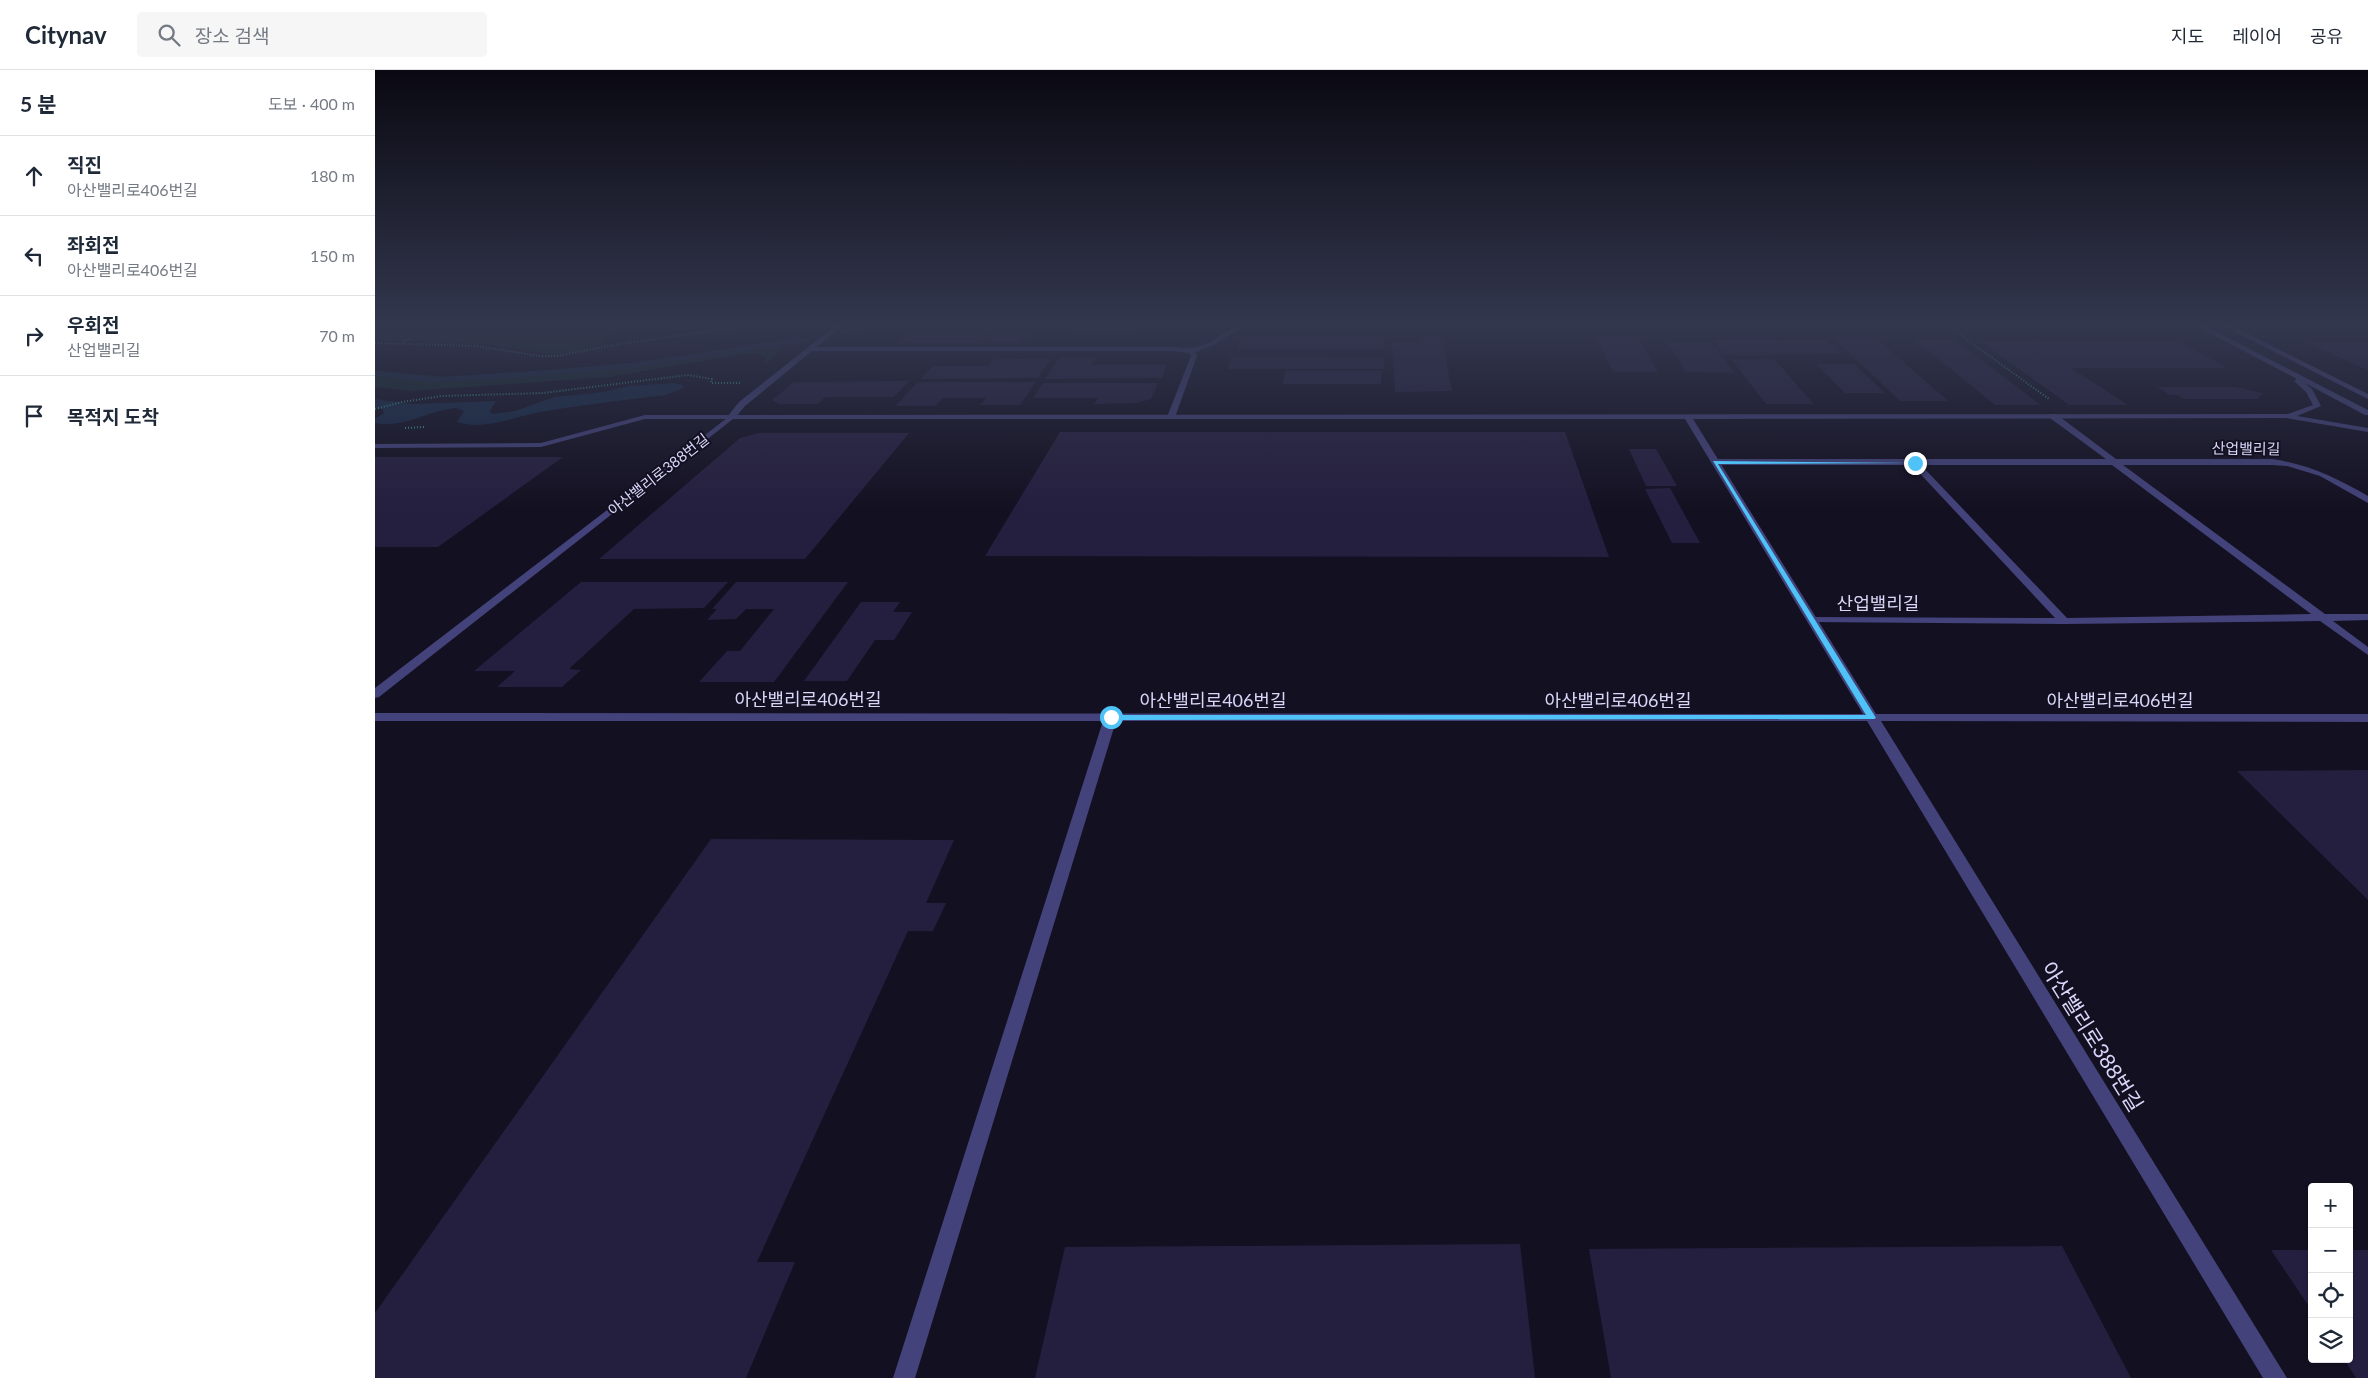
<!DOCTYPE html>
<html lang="ko">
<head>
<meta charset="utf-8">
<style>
  :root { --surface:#fff; --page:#f6f6f7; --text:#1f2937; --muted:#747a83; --line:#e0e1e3 }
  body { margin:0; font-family:Lato,"Noto Sans KR",sans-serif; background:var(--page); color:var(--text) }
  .controls { position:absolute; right:15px; bottom:15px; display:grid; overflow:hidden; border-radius:5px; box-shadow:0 1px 4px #0004 }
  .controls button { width:45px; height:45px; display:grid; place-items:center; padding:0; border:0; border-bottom:1px solid var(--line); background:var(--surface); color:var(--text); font:25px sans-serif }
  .stop { position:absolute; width:15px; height:15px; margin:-11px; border:4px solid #4fc3f7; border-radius:50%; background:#fff }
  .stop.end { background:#4fc3f7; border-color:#fff; box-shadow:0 1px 5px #0008 }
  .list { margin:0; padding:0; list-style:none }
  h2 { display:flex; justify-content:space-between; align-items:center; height:65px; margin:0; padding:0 20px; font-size:21px }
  h2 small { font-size:16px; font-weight:400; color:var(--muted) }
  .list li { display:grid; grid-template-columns:32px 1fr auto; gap:15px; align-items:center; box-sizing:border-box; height:80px; padding:0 20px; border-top:1px solid var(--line) }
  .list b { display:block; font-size:19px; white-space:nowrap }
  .list p { margin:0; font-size:16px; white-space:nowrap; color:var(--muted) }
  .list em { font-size:16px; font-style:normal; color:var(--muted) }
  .icon { flex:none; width:28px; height:28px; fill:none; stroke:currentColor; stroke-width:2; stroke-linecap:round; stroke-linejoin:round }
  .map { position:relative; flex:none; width:1993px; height:1308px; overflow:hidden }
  header { display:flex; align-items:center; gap:30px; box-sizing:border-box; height:70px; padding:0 25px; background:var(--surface); border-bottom:1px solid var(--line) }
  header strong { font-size:24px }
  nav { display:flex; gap:28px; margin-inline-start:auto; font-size:18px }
  .search { width:350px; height:45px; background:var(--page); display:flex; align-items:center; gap:12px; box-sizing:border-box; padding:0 18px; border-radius:5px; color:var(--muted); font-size:19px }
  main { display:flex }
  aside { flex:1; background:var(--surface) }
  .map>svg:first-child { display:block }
</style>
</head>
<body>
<header>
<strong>Citynav</strong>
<div class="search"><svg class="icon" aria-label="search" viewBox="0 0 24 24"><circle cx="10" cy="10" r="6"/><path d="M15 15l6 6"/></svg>장소 검색</div>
<nav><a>지도</a><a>레이어</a><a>공유</a></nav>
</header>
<main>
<aside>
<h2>5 분<small>도보 · 400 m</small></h2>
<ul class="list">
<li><svg class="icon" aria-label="ahead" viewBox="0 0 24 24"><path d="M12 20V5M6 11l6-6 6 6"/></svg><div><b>직진</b><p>아산밸리로406번길</p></div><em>180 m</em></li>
<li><svg class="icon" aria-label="left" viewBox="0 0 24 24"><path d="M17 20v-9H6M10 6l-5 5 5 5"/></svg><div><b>좌회전</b><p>아산밸리로406번길</p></div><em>150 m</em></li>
<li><svg class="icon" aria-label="right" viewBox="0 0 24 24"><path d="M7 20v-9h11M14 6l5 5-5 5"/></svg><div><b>우회전</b><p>산업밸리길</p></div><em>70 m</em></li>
<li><svg class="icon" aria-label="arrive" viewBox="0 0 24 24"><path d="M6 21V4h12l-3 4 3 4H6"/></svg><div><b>목적지 도착</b></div></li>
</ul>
</aside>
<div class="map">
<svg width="1993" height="1308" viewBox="0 0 1993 1308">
  <rect width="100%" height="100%" fill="#131021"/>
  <g fill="#142a29">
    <path d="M0,256H244C233,267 222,278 206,281C174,289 143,278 111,274C74,270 37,270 0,271Z"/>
    <polygon points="420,268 389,295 391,287 385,284 368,284 235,307 36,321 0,317 0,301 72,307 202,299 266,292"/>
  </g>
  <path fill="#162945" d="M300,313L308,315V318L291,325C249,330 207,335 165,342C138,347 109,361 82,352L89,341L81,338C54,340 28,359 0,353V349L9,343L7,339L0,338V329L37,334L121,331L115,341L117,344L140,341L179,327L229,322L254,316Z"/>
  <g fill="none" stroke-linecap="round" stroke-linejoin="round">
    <g stroke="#162945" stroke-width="5">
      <polyline points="467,262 505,256"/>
      <polyline points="0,303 59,310 181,302 260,295 430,270"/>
    </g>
  </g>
  <g fill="#251f3f">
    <polygon points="545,256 621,256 607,273 524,273 541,257"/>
    <polygon points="629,256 663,256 655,267 646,267 642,272 615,272"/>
    <polygon points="699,256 763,256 760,263 695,263"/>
    <polygon points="1220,266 1262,266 1283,302 1238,302"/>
    <polygon points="865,268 1009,268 1009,279 862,279"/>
    <polygon points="1046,268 1067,268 1077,321 1020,322 1017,272 1047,272"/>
    <polygon points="1460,269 1502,269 1573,331 1525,331"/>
    <polygon points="1337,270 1451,270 1467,284 1349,285"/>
    <polygon points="1540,270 1580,270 1666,335 1620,335"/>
    <polygon points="1605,271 1803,271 1852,298 1696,298 1753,335 1694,335"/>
    <polygon points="1993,271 1993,300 1931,272"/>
    <polygon points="1292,273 1337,273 1359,303 1311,302"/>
    <polygon points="856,287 1009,288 1009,299 853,299"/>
    <polygon points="684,288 721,288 716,295 792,295 787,308 670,309"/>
    <polygon points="620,289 676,289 663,308 546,309 558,296 614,296"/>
    <polygon points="1356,289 1399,289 1439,334 1391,334"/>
    <polygon points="1441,294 1479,294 1510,323 1470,323"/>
    <polygon points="910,301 1006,301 1006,314 908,314"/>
    <polygon points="534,311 519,327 450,327 443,334 404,334 397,330 419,312"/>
    <polygon points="543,312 661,312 645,335 605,335 611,328 568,328 560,336 520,336"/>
    <polygon points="668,313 783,313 776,329 762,333 719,334 723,328 658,328"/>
    <polygon points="1782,317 1860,317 1888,323 1883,329 1809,329 1803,325 1795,325"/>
    <polygon points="685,362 1190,362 1234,487 610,486"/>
    <polygon points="384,363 534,363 430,489 224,489 365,368"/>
    <polygon points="1254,379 1281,379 1302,416 1271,416"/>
    <polygon points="0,387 188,387 63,477 0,477"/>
    <polygon points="1295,418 1325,473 1297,473 1270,419"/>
    <polygon points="206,512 353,512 329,538 259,539 194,599 206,600 187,617 122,617 140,601 99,601"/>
    <polygon points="361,512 473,512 399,612 324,612 352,581 365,581 399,539 371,539 361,549 332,550 342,539 337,539"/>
    <polygon points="486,532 525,532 518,542 537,542 519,570 500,570 472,611 429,611"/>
    <polygon points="1993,700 1993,830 1862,701"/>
    <polygon points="336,769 579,770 551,833 571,833 558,861 533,861 382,1192 420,1192 371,1308 0,1308 0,1243"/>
    <polygon points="1145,1174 1160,1308 660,1308 690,1177"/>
    <polygon points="1687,1176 1756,1308 1236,1308 1214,1179"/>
    <polygon points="1896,1180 1937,1180 1937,1241"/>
    <polygon points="1974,1180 1993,1180 1993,1308 1981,1308 1969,1289 1974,1289"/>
  </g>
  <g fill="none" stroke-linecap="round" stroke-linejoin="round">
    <g stroke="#3ea59e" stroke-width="2" stroke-dasharray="1 2" stroke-linecap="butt">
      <polyline points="1573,256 1674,329"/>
      <polyline points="28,271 36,269"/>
      <polyline points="0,273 101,276 165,286 182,286 245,274 373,256"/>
      <polyline points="0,339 27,332 67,326 168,323 313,305 337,309 336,313 365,313"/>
      <polyline points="30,358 49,357"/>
    </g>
    <polygon fill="#43427a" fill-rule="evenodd" points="270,345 356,345 360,347 356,349 270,349 166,377 0,378 0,374 166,373"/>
    <g fill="#43427a" fill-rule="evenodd">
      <path d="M460,256H467L442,277H797C810,278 821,279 833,273C845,268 855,256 869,256L837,276L820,282L822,286L800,347L796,349L792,347L816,286L814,283L797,281H437L370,336L359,349H353L352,347L364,332Z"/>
      <path d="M1675,344H1681L1741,389H1897C1933,394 1962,408 1993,426V433L1945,406L1912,396L1897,395H1748L1950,544H1993V550L1958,551L1993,577V585L1945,551L1689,554L1433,552L1432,550L1437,547L1680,548L1537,395H1340L1336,392L1340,389H1731L1675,348ZM1546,395H1737L1936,544L1692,548Z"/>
    </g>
    <g fill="#43427a" fill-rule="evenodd">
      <polygon points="1821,256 1830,256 1993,340 1993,345 1990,345 1930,313 1937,319 1946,336 1922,346 1993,358 1993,362 1911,348 1318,349 1501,644 1993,644 1993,652 1506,651 1912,1308 1888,1308 1492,651 741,651 540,1308 518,1308 728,651 0,651 0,643 1488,644 1310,349 358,349 4,627 0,628 0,618 356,345 1913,344 1938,335 1931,322 1919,311 1922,309"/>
      <polygon points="1848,256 1857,256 1993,324 1993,329"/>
    </g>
  </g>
  <linearGradient id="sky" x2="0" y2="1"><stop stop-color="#0a0912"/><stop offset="0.58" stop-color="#33374e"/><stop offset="1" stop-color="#33374e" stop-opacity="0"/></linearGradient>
  <rect width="1993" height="439" fill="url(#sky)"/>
  <polygon fill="#4fc3f7" points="1338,391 1542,393 1343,394 1501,648 1499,649 736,650 732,647 736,645 1491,645"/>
  <g text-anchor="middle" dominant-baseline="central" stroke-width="4" stroke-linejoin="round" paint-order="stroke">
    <g font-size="15" fill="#d9d6f9" stroke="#131021">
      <text transform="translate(1871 378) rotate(1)">산업밸리길</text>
      <text transform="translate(283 404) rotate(-38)">아산밸리로388번길</text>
    </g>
    <g font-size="18" fill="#d9d6f9" stroke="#131021">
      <text x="1503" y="533">산업밸리길</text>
      <text x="433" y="629">아산밸리로406번길</text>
      <text x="838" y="630">아산밸리로406번길</text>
      <text x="1243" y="630">아산밸리로406번길</text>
      <text x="1745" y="630">아산밸리로406번길</text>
    </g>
    <g font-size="21" fill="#d9d6f9" stroke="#131021">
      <text transform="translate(1718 966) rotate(58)">아산밸리로388번길</text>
    </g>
  </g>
</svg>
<div class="controls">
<button>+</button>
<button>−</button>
<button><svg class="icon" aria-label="locate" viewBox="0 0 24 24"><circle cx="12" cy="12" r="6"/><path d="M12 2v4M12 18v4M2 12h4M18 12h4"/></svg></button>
<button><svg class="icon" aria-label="layers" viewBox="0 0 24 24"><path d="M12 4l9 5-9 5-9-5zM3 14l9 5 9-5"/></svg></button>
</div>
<div class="stop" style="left:736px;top:647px"></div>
<div class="stop end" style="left:1540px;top:393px"></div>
</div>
</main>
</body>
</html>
